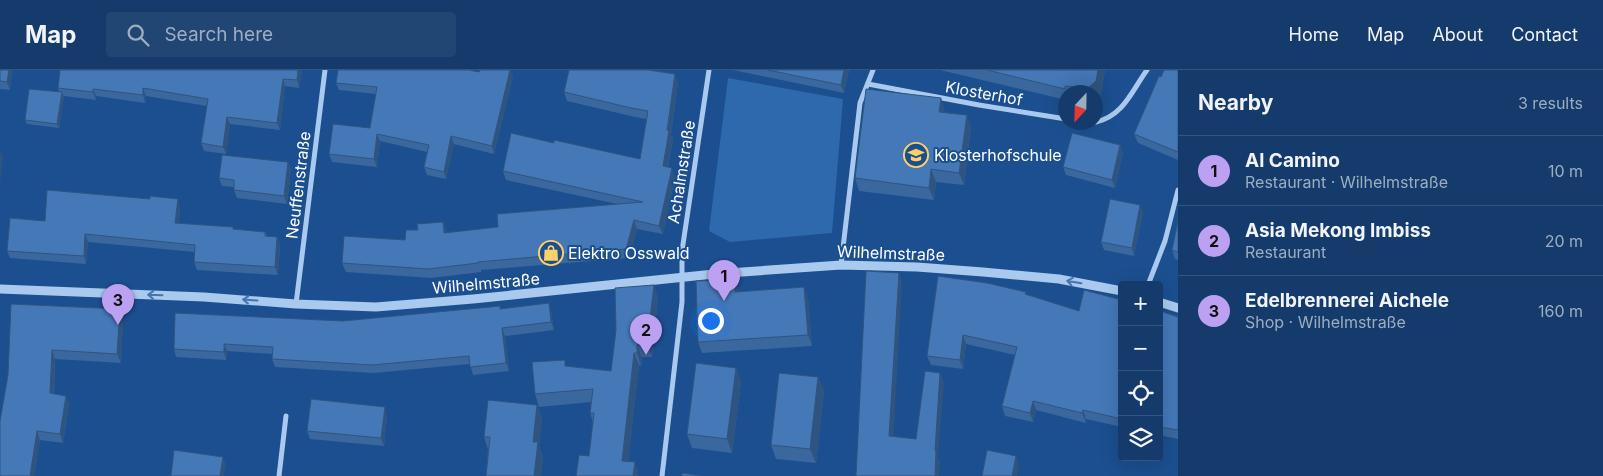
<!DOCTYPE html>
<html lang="en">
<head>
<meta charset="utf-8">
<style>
  :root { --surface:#143b6b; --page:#214673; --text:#f1f3f6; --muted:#9dadc1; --line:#33557e; --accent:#bca0f2 }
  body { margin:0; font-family:Inter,sans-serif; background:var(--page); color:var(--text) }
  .controls { position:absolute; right:15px; bottom:15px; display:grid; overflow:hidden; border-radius:5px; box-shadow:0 5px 20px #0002 }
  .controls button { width:45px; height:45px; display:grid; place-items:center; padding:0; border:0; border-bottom:1px solid var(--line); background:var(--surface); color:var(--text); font:25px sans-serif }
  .compass { position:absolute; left:1058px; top:15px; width:45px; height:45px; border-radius:50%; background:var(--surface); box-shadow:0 5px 20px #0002; rotate:202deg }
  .you { position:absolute; left:710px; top:250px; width:18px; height:18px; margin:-12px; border:4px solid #fff; border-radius:50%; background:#1a73e8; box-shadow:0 0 0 8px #1a73e833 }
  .badge { display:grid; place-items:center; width:32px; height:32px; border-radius:50%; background:var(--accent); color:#111; font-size:16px; font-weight:700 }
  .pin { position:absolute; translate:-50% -41px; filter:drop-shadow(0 1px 2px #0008) }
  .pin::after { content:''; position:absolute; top:26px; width:18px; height:15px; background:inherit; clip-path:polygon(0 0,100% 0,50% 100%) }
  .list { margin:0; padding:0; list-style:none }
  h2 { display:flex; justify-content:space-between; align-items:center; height:65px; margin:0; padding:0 20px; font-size:21px }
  h2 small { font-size:16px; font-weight:400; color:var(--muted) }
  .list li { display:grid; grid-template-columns:32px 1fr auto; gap:15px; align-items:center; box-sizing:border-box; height:70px; padding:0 20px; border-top:1px solid var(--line) }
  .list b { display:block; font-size:19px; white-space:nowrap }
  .list p { margin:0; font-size:16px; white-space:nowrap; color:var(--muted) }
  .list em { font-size:16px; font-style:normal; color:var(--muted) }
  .icon { flex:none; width:28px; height:28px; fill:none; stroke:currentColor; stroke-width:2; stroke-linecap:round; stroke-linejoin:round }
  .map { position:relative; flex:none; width:1178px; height:406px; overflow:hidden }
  header { display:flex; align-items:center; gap:30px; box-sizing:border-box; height:70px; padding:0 25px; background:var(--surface); border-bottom:1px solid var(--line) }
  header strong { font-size:24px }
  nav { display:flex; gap:28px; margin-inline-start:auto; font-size:18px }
  .search { width:350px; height:45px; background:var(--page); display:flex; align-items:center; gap:12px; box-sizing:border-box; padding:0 18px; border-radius:5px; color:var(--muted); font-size:19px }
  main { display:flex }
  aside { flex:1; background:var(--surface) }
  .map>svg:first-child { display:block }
</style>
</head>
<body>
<header>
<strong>Map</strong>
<div class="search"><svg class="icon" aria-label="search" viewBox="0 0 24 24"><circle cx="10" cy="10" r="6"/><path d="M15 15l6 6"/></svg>Search here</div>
<nav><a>Home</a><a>Map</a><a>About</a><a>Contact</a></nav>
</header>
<main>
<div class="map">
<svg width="1178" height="406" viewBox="0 0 1178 406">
  <rect width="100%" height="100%" fill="#1b4f8f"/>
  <polygon fill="#2e69ad" points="728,8 843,29 832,163 730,172 709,161"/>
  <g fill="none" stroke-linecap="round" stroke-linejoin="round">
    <g stroke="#a9c9ee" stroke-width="5">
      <polyline points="868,14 979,35 1066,49"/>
      <path d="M1096,52C1124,45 1131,22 1147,0"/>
      <polyline points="841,195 860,33 873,0"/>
      <polyline points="1148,215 1165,171 1178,120"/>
      <polyline points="296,234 325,0"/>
      <polyline points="279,406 286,346"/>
      <polyline points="662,406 682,232 682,181 709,0"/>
    </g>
    <g stroke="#a9c9ee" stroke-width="9">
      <polyline points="0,219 204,227 296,234 376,237 473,229 714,204 841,195 917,197 983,202 1059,209 1122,221"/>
      <polyline points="1159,232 1178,238"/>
    </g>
  </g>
  <g fill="#3a679d">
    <polygon points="0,0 12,0 10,20 0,19"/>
    <polygon points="60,0 302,0 299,18 285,16 280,60 230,54 226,84 204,81 201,73 207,36 146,26 145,33 96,26 96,30 64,26 59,58 27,54 25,50 59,22 58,18"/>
    <polygon points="569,0 653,0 653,1 678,13 671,65 673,69 668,97 675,107 663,164 637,159 629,188 481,200 481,202 431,208 346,202 342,193 405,170 418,160 443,152 447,163 498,157 617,134 506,110 503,101 554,73 640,89 647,49 635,47 567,31 564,22"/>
    <polygon points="733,0 849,0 844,23"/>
    <polygon points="940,0 1105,0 1101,24 1096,28 1096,22 1066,22 1066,30"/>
    <polygon points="1178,0 1178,90 1138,73 1134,64 1161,7"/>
    <polygon points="479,2 513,6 494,84 454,74 446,109 427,105 424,97 427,82 380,71 377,97 332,92 329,84 370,58 376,24 339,20 336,13"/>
    <polygon points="945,41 945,42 971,57 964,115 936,112 934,130 859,121 855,108"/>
    <polygon points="1120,75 1123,83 1115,118 1066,105 1063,97"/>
    <polygon points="288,92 291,100 287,134 237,128 234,120 234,117 222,116 219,108"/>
    <polygon points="180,137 179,153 234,160 265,162 267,166 277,167 280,175 278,205 197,200 194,192 195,182 88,172 86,194 10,188 7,181"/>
    <polygon points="1143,142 1134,186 1104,180 1101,172"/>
    <polygon points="1178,151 1178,190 1175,189 1172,180"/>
    <polygon points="739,220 739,222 808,228 812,276 702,283 698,272"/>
    <polygon points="1027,225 1079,241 1122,230 1122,357 1086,349 1086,353 1036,340 1033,352 1005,346 1002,336 1015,285 966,274 963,299 931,295 927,286"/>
    <polygon points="658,227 652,287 642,287 641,296 639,295 628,392 639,405 639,406 576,406 589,386 593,352 590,343 591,332 539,337 535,324 567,296 611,301"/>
    <polygon points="120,239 123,248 121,293 55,289 54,324 66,326 69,335 63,373 40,370 34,406 0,406 8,305"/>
    <polygon points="501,239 551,241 554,260 505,266 509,301 473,305 470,294 374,303 275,297 272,289 272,284 227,281 226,290 176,287 174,279 343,251"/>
    <polygon points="1159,240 1160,240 1161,242 1178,246 1178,369 1159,365"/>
    <polygon points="736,298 741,312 732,383 692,378 687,364"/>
    <polygon points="818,307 824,321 816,393 776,389 771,375"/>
    <polygon points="537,335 542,349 539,376 543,387 541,406 486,406 488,379 484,367"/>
    <polygon points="387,345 384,376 310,369 307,361"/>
  </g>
  <g fill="#305480">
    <polygon points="9,0 12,0 10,20 7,12"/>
    <polygon points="298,0 302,0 299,18 297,10"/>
    <polygon points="510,0 511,0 513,6 494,84 492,76"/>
    <polygon points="844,0 849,0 844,23 841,15"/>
    <polygon points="1098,0 1105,0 1101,24 1096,28 1096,22 1089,22 1088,18"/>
    <polygon points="675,4 678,13 671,65 673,69 666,105 663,96"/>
    <polygon points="283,9 285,16 280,60 277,53"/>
    <polygon points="143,18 146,26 145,33 143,25"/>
    <polygon points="93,19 96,26 96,30 93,22"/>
    <polygon points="62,22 64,27 59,58 57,54"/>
    <polygon points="941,28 945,41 944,54 939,42"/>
    <polygon points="967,45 971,57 964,115 959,103"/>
    <polygon points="227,47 230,54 226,84 223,77"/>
    <polygon points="377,64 380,71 377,97 374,89"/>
    <polygon points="451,66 454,74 446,109 444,102"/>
    <polygon points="1120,75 1123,83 1115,118 1112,110"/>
    <polygon points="0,81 3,88 0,113"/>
    <polygon points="288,92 291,100 287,134 284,126"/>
    <polygon points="672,98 675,107 663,164 659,156"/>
    <polygon points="931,99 936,112 934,130 929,118"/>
    <polygon points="178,129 180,137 178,161 175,153"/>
    <polygon points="1140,135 1143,142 1134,186 1132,178"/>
    <polygon points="634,150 637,159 629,188 626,179"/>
    <polygon points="443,152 446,160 447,172 444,163"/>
    <polygon points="85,164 88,172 86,194 84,186"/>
    <polygon points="277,167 280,175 278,205 275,197"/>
    <polygon points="899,203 902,213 893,376 889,366"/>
    <polygon points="735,210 739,220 739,233 735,222"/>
    <polygon points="654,215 658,227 652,287 647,274"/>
    <polygon points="804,217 808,228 812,276 808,265"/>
    <polygon points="549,233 551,241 554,260 551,252"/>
    <polygon points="120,239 123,248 121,293 117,284"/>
    <polygon points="502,258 505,266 509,301 506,293"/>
    <polygon points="963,265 966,274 963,299 960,290"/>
    <polygon points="224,274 227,281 226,290 224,282"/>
    <polygon points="637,275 642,287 641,296 637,283"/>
    <polygon points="52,280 55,289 53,332 50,323"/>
    <polygon points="634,283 639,295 627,403 622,391"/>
    <polygon points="736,298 741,312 732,383 727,369"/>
    <polygon points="940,303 944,313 938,387 940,391 939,406 935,406 935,381"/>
    <polygon points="818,307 824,321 816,393 810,379"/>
    <polygon points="66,326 69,335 63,373 60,364"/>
    <polygon points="1033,331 1036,340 1033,352 1030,343"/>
    <polygon points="537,335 542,349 539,376 543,387 541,406 534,406 533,372"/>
    <polygon points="385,337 387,345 384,376 381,368"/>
    <polygon points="1083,340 1086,349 1086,353 1082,343"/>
    <polygon points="37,361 40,370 34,406 30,406"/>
    <polygon points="1016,386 1019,394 1017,406 1012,406"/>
    <polygon points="223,387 226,394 224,406 220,406"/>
    <polygon points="635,392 639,405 639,406 633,406"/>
  </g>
  <g fill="#4478b7" stroke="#305480">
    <polygon points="0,0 9,0 7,12 0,11"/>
    <polygon points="60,0 298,0 297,10 283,9 277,53 227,47 223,77 201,73 208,29 143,18 143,25 93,19 93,22 58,18"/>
    <polygon points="338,0 469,0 479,2 480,0 510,0 492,76 451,66 444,102 424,97 429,75 377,64 374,89 329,84 333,54 370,58 377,17 336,13"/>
    <polygon points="569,0 648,0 675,4 667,60 669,61 663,96 672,98 659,156 634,150 626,179 478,192 478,193 428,199 342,193 344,166 405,170 406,160 418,160 417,154 443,152 444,163 498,157 497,144 643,132 503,101 511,63 554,73 554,70 640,89 648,41 631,38 564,22"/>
    <polygon points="768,0 844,0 841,15"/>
    <polygon points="987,0 1098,0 1096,11 1088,18 1065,16 1065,19"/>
    <polygon points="1164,0 1178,0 1178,82 1134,64 1159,6 1161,7"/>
    <polygon points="29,19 62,22 57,54 25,50"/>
    <polygon points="866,19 941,28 939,42 967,45 959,103 931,99 929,118 855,108"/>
    <polygon points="1072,63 1120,75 1112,110 1063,97"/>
    <polygon points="222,85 288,92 284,126 234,120 234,110 219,108"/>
    <polygon points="47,120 150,129 150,126 178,129 175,153 233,157 233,159 265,162 265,166 277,167 275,197 194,192 195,175 85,164 84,186 7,181 10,148 45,151"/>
    <polygon points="1110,129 1140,135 1132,178 1101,172"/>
    <polygon points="1178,151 1178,182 1172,180"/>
    <polygon points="866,201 899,203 889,366 916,369 925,301 940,303 935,381 936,381 935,406 856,406"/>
    <polygon points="938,206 987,213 1026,222 1025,224 1079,241 1084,220 1122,230 1122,349 1083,340 1082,343 1033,331 1030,343 1002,336 1017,277 963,265 960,290 927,286"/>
    <polygon points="735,210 735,222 804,217 808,265 698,272 696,211"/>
    <polygon points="654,215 647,274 637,275 637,283 634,283 622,391 635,392 633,406 576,406 579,385 589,386 594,343 590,343 593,319 535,324 532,292 565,290 565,296 611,301 616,260 615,218"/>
    <polygon points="549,233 551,252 502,258 506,293 470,297 469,286 372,295 272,289 273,277 224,274 224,282 174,279 175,243 343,251 500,236 500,239"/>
    <polygon points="11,234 120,239 117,284 52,280 50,323 66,326 60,364 37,361 30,406 0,406 0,351 8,305"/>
    <polygon points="1159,240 1160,240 1160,241 1178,247 1178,360 1159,357"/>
    <polygon points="696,293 736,298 727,369 687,364"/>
    <polygon points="779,303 818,307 810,379 771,375"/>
    <polygon points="311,329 385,337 381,368 307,361"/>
    <polygon points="488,330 537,335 533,372 538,372 534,406 486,406 490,367 484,367"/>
    <polygon points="174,380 223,387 220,406 171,406"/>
    <polygon points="987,380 1016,386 1012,406 982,406"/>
    <polygon points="682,403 703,406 682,406"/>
  </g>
  <defs><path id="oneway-shaft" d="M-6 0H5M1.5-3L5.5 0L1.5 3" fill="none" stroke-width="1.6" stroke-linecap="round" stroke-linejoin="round" transform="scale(1.25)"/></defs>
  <g stroke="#4674ac">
    <use href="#oneway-shaft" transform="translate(1074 212) rotate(-170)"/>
    <use href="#oneway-shaft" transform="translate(155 225) rotate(-178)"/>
    <use href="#oneway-shaft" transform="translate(250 230) rotate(-176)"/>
  </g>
  <defs>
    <symbol id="school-ring" viewBox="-11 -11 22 22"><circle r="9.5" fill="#1b4f8f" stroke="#ffd166" stroke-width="1.5"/><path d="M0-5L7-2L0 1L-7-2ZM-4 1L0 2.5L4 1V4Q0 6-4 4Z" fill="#ffd166"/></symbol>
    <symbol id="shop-ring" viewBox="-11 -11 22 22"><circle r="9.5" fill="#1b4f8f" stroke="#ffd166" stroke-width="1.5"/><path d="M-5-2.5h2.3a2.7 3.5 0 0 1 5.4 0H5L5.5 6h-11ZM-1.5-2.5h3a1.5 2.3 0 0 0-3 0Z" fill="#ffd166"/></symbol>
  </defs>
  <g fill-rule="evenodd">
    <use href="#school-ring" x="902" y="71" width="28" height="28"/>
    <use href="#shop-ring" x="537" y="169" width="28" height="28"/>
  </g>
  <g text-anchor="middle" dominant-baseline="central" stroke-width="4" stroke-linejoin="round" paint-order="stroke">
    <g font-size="16" fill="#fff" stroke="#1b4f8f">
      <text transform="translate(984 23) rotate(10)">Klosterhof</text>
      <text transform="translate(681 102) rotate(-81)">Achalmstraße</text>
      <text transform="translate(298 115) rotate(-83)">Neuffenstraße</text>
      <text transform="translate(891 183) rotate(2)">Wilhelmstraße</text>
      <text transform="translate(486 213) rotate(-5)">Wilhelmstraße</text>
    </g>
    <g font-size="16" fill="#fff" stroke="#1b4f8f" text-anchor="start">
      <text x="934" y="85">Klosterhofschule</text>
      <text x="568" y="183">Elektro Osswald</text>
    </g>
  </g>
</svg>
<div class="controls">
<button>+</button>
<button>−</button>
<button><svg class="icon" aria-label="locate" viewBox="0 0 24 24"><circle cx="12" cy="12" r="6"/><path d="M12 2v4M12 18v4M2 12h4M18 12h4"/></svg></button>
<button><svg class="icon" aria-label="layers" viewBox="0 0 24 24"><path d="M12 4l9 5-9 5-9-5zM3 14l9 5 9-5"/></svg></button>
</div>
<svg class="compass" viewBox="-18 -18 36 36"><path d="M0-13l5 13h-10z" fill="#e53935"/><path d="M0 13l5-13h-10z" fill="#9dadc1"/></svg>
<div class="you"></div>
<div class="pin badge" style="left:724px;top:231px">1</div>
<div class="pin badge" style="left:646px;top:285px">2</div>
<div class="pin badge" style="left:118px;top:255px">3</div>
</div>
<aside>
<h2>Nearby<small>3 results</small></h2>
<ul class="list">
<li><span class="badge">1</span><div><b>Al Camino</b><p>Restaurant · Wilhelmstraße</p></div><em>10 m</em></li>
<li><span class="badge">2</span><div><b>Asia Mekong Imbiss</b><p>Restaurant</p></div><em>20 m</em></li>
<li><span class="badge">3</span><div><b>Edelbrennerei Aichele</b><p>Shop · Wilhelmstraße</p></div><em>160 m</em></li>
</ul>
</aside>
</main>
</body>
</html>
